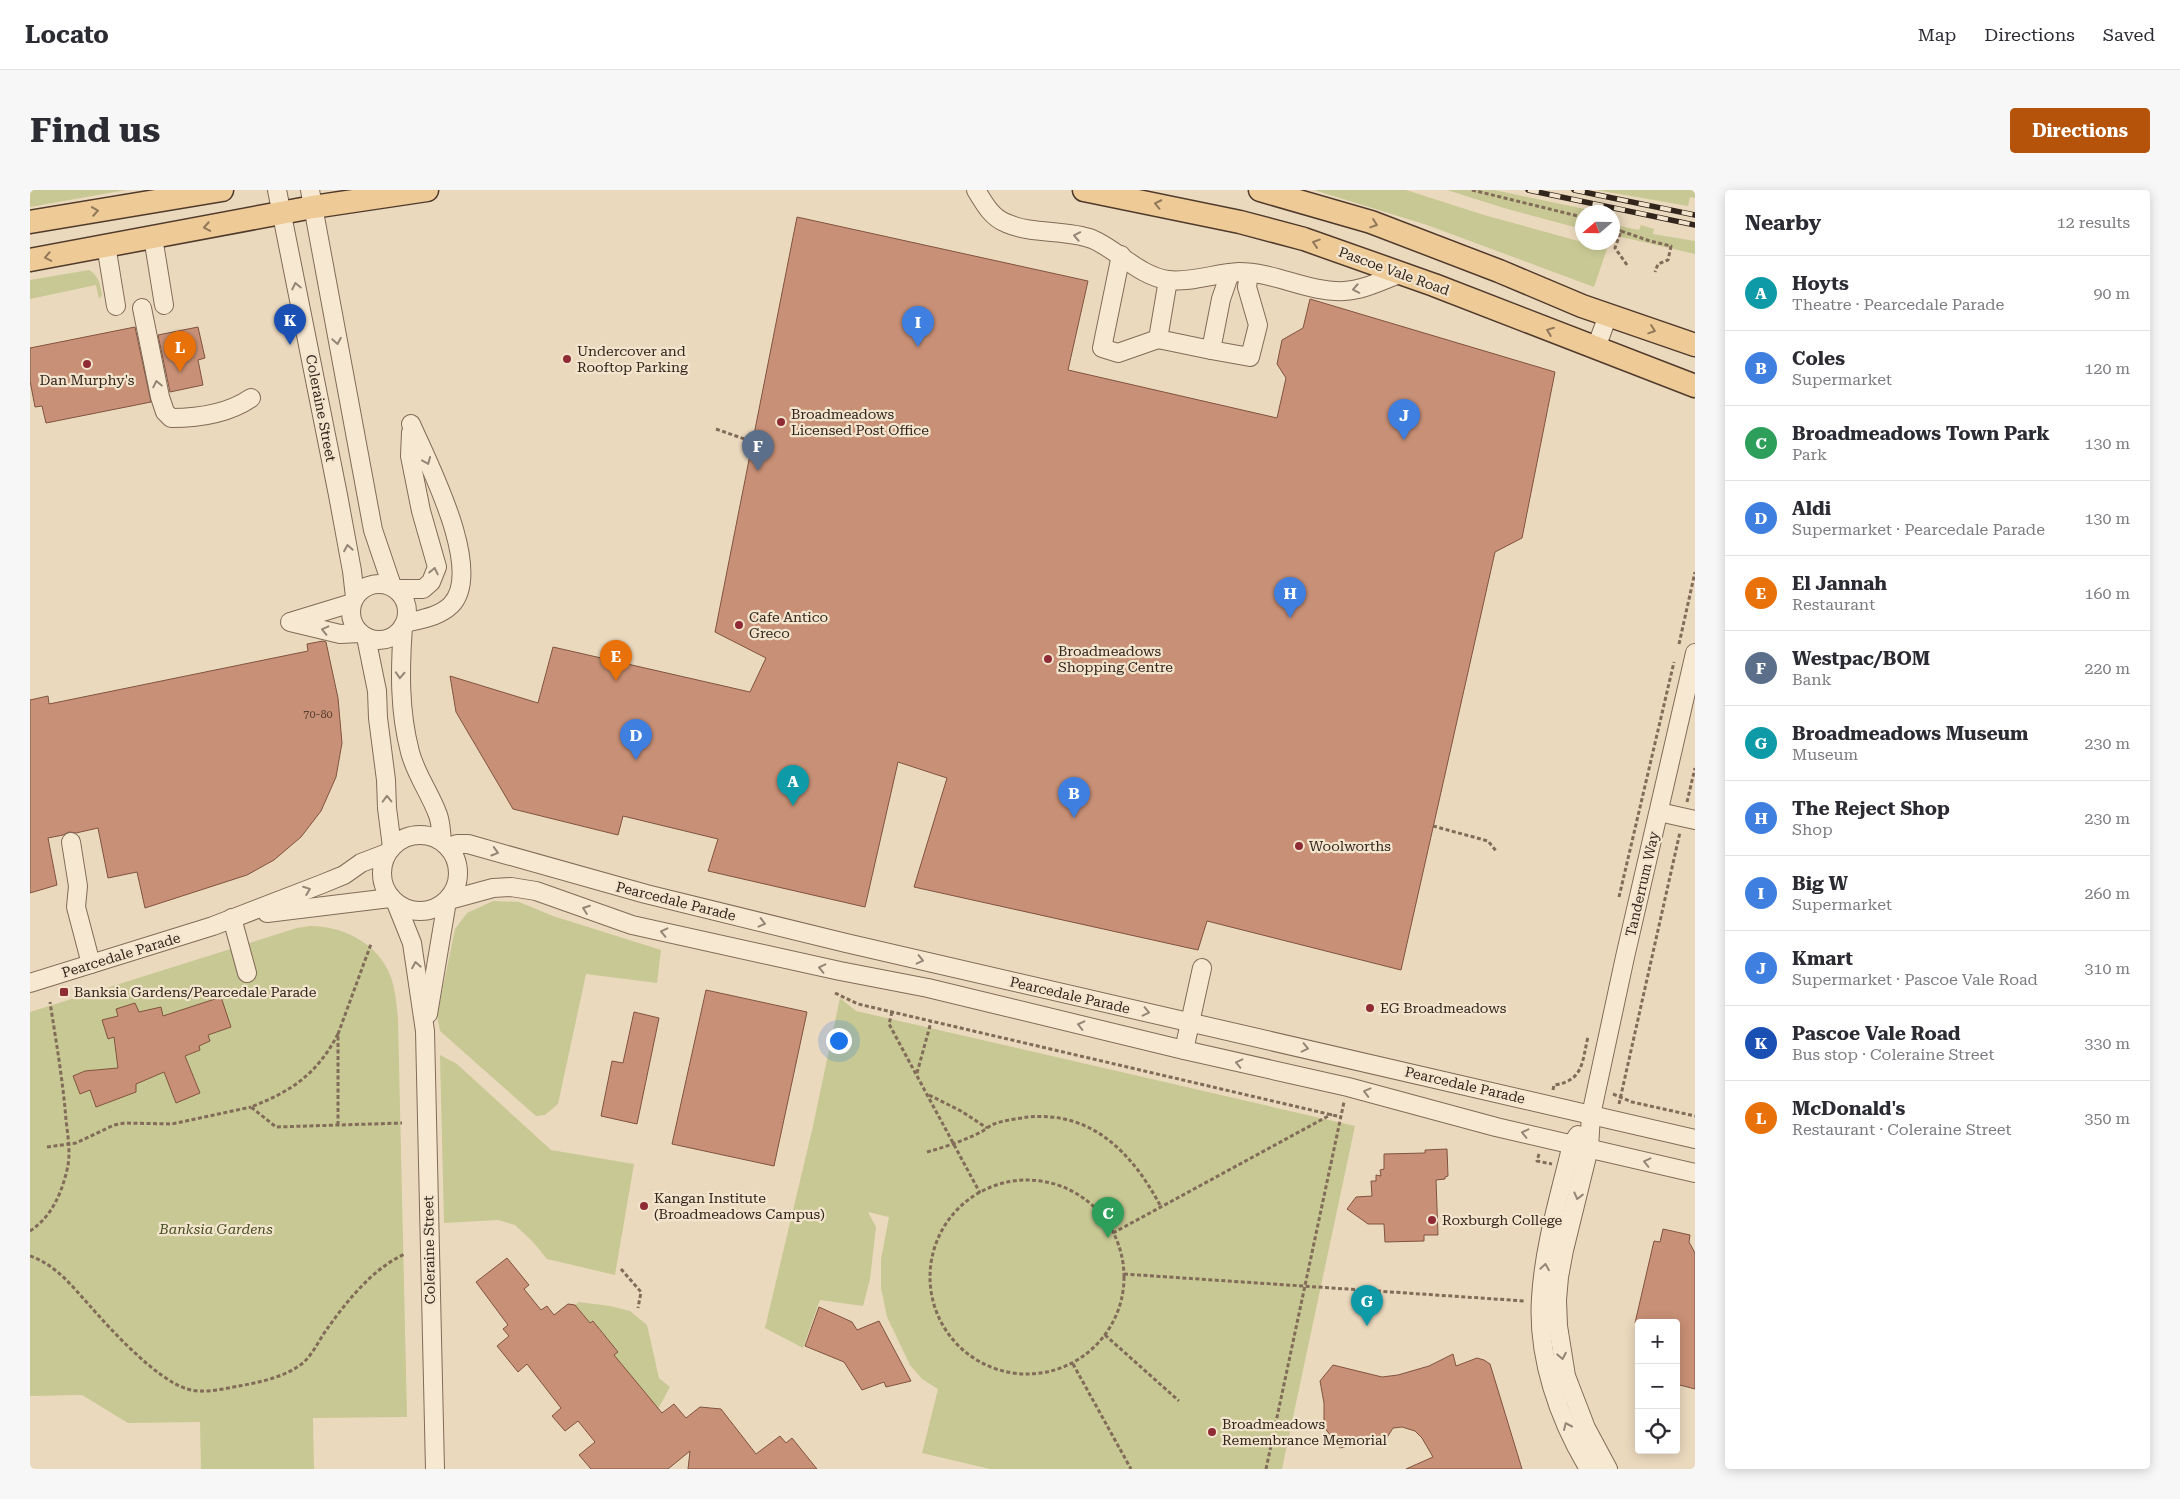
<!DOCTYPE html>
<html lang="en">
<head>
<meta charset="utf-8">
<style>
  :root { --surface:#fff; --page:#f7f7f7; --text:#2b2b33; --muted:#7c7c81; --line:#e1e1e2; --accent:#b45309 }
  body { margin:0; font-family:"Roboto Serif",serif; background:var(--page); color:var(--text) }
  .controls { position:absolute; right:15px; bottom:15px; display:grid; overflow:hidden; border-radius:5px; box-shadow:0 2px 12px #0003 }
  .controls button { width:45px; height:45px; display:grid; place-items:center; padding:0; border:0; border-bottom:1px solid var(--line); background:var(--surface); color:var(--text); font:25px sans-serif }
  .compass { position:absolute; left:1545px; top:15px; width:45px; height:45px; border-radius:50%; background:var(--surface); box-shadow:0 2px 12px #0003; rotate:250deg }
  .you { position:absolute; left:808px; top:850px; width:18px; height:18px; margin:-12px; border:4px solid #fff; border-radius:50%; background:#1a73e8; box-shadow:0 0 0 8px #1a73e833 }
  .badge { display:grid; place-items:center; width:32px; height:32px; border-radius:50%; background:var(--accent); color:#fff; font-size:16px; font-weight:700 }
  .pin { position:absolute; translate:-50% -41px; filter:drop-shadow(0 1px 2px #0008) }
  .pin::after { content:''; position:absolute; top:26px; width:18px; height:15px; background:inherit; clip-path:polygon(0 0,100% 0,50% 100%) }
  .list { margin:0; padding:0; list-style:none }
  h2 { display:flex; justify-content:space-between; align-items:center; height:65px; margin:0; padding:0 20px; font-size:21px }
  h2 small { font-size:16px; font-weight:400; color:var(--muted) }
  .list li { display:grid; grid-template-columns:32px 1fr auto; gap:15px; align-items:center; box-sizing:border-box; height:75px; padding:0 20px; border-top:1px solid var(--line) }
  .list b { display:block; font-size:19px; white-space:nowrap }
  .list p { margin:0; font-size:16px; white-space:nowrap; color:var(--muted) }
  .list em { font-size:16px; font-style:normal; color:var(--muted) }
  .icon { flex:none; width:28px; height:28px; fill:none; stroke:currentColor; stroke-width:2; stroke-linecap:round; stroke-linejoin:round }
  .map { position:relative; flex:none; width:1665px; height:1279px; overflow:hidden; border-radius:5px }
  header { display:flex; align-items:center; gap:30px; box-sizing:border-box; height:70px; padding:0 25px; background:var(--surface); border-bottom:1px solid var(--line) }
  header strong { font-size:24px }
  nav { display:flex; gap:28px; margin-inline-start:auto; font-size:18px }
  .intro { display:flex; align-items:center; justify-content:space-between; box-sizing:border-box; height:120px; padding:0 30px }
  h1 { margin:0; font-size:35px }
  .button { padding:12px 22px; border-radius:5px; background:var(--accent); color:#fff; font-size:18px; font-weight:700 }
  main { display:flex; gap:30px; padding:0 30px }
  aside { flex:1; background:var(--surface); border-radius:5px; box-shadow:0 2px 12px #0003 }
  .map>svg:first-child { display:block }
</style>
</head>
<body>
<header>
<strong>Locato</strong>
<nav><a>Map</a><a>Directions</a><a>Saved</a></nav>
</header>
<div class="intro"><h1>Find us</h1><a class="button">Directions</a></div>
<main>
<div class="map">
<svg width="1665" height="1279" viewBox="0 0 1665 1279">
  <rect width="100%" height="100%" fill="#ebd9be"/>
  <g fill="#c7c893">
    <polygon points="0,0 96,0 0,17"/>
    <polygon points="1284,0 1376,0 1454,25 1552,52 1561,55 1562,53 1579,53 1564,97 1397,35"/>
    <polygon points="1417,0 1464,0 1569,22 1552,22 1552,39 1474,18"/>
    <polygon points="1566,0 1665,0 1665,8 1660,7 1658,16"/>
    <polygon points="1583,26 1586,26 1585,35 1609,40 1611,35 1624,39 1623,44 1665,51 1665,64 1583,45"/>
    <path d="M59,80C69,86 70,94 72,105L69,109L66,95L0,109V90Z"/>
    <polygon points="463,711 489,712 523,726 631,760 627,793 556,784 528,914 515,925 506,926 410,841 407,826 425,739 437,723"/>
    <path d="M280,736C317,736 354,757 363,794C366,806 367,818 368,829L377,1227L283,1228L284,1279H171L170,1232L98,1233L52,1205L0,1206V822L267,738Z"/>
    <polygon points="810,808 826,821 1325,936 1252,1279 960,1279 892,1263 908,1199 892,1189 880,1175 857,1127 851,1098 851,1069 859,1027 838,1022 846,1037 840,1089 833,1116 790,1110 773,1158 735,1138 783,936"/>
    <polygon points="410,865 427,874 521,960 604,974 585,1085 517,1069 503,1052 485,1035 468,1030 414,1033"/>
    <polygon points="549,1112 580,1116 600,1121 617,1135 629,1188 640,1197 628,1219 584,1165 588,1162 564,1131 560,1133 545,1115"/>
  </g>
  <g fill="#c89076" stroke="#80533f">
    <polygon points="767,27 1058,91 1038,180 1247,228 1256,188 1247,174 1252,150 1273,138 1280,109 1525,182 1492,348 1465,362 1371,780 1177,731 1168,760 884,697 917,588 868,572 835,717 678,681 688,649 593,626 588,645 483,619 426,522 420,486 508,513 523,457 720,502 736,468 685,442"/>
    <polygon points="105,137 121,212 16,233 12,216 5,217 0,191 0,158"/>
    <polygon points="168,137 175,168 168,170 173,195 140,202 128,145"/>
    <polygon points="293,451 296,452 308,508 312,553 306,587 291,621 271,647 244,670 217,685 115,718 107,682 78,688 68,638 46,643 39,642 33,645 18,648 27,695 0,703 0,510 18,506 19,514 278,461 277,454"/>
    <polygon points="676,800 777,822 744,976 642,954"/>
    <polygon points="191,807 201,837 178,845 180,851 169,856 170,860 155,866 170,903 146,913 134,882 106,894 106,902 66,917 60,900 50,904 43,886 55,881 88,878 84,847 78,849 72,830 88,826 86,819 105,813 109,822 131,817 133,826"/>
    <polygon points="604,822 629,828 607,934 571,926 582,871 593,873"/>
    <polygon points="1417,959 1418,986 1415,987 1415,989 1406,990 1408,1045 1394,1045 1394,1051 1355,1052 1354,1034 1338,1034 1317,1019 1326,1007 1342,1006 1341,991 1346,991 1346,985 1351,986 1350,980 1354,979 1354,964 1395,963 1395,960"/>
    <polygon points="1633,1039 1660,1045 1659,1052 1665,1063 1665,1199 1646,1194 1646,1133 1605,1133 1624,1051 1630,1052"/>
    <polygon points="477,1068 499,1095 494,1099 511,1120 517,1116 524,1125 538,1114 545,1115 560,1133 563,1131 588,1162 584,1165 632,1223 644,1214 656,1228 670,1217 691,1219 726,1264 750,1246 756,1253 762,1248 787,1279 658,1279 660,1261 638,1279 561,1279 549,1265 565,1252 548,1231 535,1241 522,1226 531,1218 497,1174 488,1182 467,1156 479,1146 473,1139 478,1135 446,1092"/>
    <polygon points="789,1117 822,1132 827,1140 849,1131 881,1191 856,1197 854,1192 832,1200 814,1172 775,1156"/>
    <polygon points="1423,1164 1426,1176 1447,1168 1454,1170 1460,1174 1492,1279 1376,1279 1403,1267 1392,1248 1385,1241 1372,1237 1363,1238 1351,1257 1339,1250 1310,1258 1294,1237 1294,1213 1290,1191 1303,1175 1352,1187 1368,1185 1399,1176"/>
  </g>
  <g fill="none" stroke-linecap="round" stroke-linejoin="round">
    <defs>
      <g id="minor">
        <polyline points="247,0 308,305 322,381 325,407"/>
        <polyline points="280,0 343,340 362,396"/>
        <path d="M946,0C954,13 961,27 976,33C1003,45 1035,39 1062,49C1088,60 1109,86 1138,90C1161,93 1186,83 1209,82C1245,82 1279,103 1314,101C1334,100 1353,90 1372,83"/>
        <polyline points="123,47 134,115"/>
        <polyline points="76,55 86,116"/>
        <polyline points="1091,65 1072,158 1088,163 1128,149"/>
        <polyline points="1200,83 1191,109 1181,160 1220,167 1228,135 1217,97 1219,83"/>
        <polyline points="1138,90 1128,149 1181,160"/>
        <path d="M112,118L130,207L135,222L141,228C168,228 199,223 221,208"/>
        <polyline points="1566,158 1578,125"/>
        <circle cx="349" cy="422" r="28"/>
        <polyline points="367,399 393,399 401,392 407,377 391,321 380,266 381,242"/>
        <polyline points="263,431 322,413"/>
        <polyline points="260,432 310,444 330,443"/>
        <path d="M375,433C391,429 409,427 421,415C455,381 397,271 381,234"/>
        <path d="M373,436C370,479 369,520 380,562C386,585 400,603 408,625C411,633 411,643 412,651"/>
        <polyline points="336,447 347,501 348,528 356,590 357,618 362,657"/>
        <polyline points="1629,622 1665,630"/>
        <circle cx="390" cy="683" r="38"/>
        <polyline points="41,652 48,696 46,717 61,774"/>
        <polyline points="418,657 427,654 438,654 616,704 816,753 1665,949"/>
        <polyline points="419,710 463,698 481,697 506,701 602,735 810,781 898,798 1154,860 1318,897 1466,937 1665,983"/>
        <polyline points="366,713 382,753 395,841 405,1279"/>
        <polyline points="237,723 360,708"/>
        <polyline points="202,728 217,783"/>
        <polyline points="0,793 183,736 292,694 314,685 331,673 357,663"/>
        <polyline points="398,824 417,711"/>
        <polyline points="1154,860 1172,778"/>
        <path d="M1548,945L1542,954C1530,1005 1514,1056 1511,1108C1507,1167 1529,1230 1559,1279"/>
        <polyline points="1578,1279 1556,1238 1536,1186 1528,1136 1527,1110 1529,1087 1534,1060 1559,958 1561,925 1595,767 1665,463"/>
      </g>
      <g id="major">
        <polyline points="1054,0 1210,32 1274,49 1404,95 1665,196"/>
        <polyline points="1230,0 1341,32 1469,81 1552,116 1665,155"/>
        <polyline points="0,32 192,0"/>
        <polyline points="0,70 283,17 397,0"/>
      </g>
    </defs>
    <use href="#minor" stroke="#826b58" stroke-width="20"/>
    <use href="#major" stroke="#503a2c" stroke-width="25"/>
    <g stroke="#826b58" stroke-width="3" stroke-dasharray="4 2.5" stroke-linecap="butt">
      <polyline points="1442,0 1552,27"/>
      <polyline points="1582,37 1591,41"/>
      <polyline points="1597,75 1585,58 1591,41 1620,51 1641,56 1638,70 1628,74 1625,82"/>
      <polyline points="686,239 723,252"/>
      <polyline points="1649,454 1665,382"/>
      <polyline points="1657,612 1665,578"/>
      <polyline points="1403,636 1458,651 1467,662"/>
      <polyline points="1589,707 1644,472"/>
      <polyline points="805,803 828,814 1311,927"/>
      <polyline points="862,822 859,834 950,1003"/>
      <polyline points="308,844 341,754"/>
      <polyline points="887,883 901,832"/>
      <path d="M1523,900L1524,895C1554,891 1552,871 1558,847"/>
      <polyline points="1583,904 1602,912 1665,926"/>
      <polyline points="899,905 931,921 957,938"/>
      <polyline points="1589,914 1650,642"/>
      <path d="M308,935V844C287,884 262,901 221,917L246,937L372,933"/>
      <polyline points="17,957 46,953 84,935 95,933 142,934 221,917"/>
      <path d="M897,962C915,957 933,951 951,942C955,940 959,936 964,934C974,930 987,929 998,927C1063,921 1103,964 1131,1017"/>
      <polyline points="1509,964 1507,971 1522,974"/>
      <circle cx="997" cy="1087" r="97"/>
      <path d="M0,1041C21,1027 31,1005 37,980C41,964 38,947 36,930C33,891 26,851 20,812"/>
      <polyline points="1083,1043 1302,924"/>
      <path d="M0,1066C26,1075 42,1096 60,1116C82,1141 126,1189 157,1199C174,1204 192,1199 209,1196C231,1192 255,1187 273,1173C283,1164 289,1150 297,1139C317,1111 343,1078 375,1064"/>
      <polyline points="591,1079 611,1102 608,1118"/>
      <polyline points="1094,1084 1495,1111"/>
      <polyline points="1075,1145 1149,1211"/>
      <polyline points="1043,1174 1101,1279"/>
      <polyline points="1236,1279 1314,912"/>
    </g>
    <use href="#minor" stroke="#f7e8d1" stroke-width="18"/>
    <use href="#major" stroke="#eeca97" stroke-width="22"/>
    <defs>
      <g id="rail">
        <polyline points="1498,0 1665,35"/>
        <polyline points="1544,0 1665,25"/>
      </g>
    </defs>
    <use href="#rail" stroke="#32251c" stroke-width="5.5"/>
    <use href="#rail" stroke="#f3e5cd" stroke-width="4" stroke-dasharray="11" stroke-linecap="butt"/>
  </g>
  <defs><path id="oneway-chevron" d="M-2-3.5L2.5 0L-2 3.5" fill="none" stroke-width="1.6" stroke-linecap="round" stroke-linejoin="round" transform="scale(1.25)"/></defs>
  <g stroke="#90785a">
    <use href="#oneway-chevron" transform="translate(1128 14) rotate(-168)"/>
    <use href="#oneway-chevron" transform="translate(65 21) rotate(-9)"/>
    <use href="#oneway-chevron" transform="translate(1344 34) rotate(19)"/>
    <use href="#oneway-chevron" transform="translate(177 37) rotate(170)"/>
    <use href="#oneway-chevron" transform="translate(1286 53) rotate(-162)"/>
    <use href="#oneway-chevron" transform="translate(18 67) rotate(169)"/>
    <use href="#oneway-chevron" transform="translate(1622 140) rotate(19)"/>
    <use href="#oneway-chevron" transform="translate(1520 141) rotate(-159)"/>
  </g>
  <g stroke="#948676">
    <use href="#oneway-chevron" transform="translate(1047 46) rotate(-169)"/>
    <use href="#oneway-chevron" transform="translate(266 96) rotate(-102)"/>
    <use href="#oneway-chevron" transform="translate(1326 99) rotate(169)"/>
    <use href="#oneway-chevron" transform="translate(307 151) rotate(80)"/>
    <use href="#oneway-chevron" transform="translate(127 194) rotate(-102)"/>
    <use href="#oneway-chevron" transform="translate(397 271) rotate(67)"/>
    <use href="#oneway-chevron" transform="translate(318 358) rotate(-100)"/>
    <use href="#oneway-chevron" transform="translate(404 381) rotate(-78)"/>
    <use href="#oneway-chevron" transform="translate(295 440) rotate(-167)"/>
    <use href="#oneway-chevron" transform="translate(370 485) rotate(93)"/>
    <use href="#oneway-chevron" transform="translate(357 609) rotate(-91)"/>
    <use href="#oneway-chevron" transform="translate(465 662) rotate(16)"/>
    <use href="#oneway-chevron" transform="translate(277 700) rotate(-21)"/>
    <use href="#oneway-chevron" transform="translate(556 719) rotate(-160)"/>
    <use href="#oneway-chevron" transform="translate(732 733) rotate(14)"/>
    <use href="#oneway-chevron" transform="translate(634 742) rotate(-167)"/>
    <use href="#oneway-chevron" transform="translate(890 770) rotate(13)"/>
    <use href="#oneway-chevron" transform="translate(386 775) rotate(-100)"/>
    <use href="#oneway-chevron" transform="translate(792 778) rotate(-167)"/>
    <use href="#oneway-chevron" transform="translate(1116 822) rotate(13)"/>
    <use href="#oneway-chevron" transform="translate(1051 835) rotate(-166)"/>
    <use href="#oneway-chevron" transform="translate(1275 858) rotate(13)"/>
    <use href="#oneway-chevron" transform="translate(1209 873) rotate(-167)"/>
    <use href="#oneway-chevron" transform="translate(1337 902) rotate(-165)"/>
    <use href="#oneway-chevron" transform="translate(1495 943) rotate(-167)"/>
    <use href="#oneway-chevron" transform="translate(1617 972) rotate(-167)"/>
    <use href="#oneway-chevron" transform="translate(1548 1006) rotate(104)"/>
    <use href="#oneway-chevron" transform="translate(1515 1077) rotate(-81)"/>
    <use href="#oneway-chevron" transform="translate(1532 1166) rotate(79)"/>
    <use href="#oneway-chevron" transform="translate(1537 1236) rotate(-114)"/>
  </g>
  <g fill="#8e2b35" stroke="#f3e5cd" stroke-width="2">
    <circle cx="537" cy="169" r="5"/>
    <circle cx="57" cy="174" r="5"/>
    <circle cx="751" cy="232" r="5"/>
    <circle cx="709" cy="435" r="5"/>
    <circle cx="1018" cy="469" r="5"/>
    <circle cx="1269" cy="656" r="5"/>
    <rect x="29" y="797" width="10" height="10" rx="2.5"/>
    <circle cx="1340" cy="818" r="5"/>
    <circle cx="614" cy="1016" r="5"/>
    <circle cx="1402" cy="1030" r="5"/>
    <circle cx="1182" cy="1242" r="5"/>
  </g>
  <g text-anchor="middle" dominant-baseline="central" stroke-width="4.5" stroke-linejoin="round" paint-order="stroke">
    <g font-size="11" fill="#584032">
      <text x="288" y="524">70-80</text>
    </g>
    <g font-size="14" fill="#32251c" stroke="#f3e5cd">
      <text transform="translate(1364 81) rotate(20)">Pascoe Vale Road</text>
      <text transform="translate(291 218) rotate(79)">Coleraine Street</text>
      <text transform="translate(1612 694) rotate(-77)">Tanderrum Way</text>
      <text transform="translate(646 711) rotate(14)">Pearcedale Parade</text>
      <text transform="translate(91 765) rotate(-17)">Pearcedale Parade</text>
      <text transform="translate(1040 805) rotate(13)">Pearcedale Parade</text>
      <text transform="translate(1435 895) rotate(13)">Pearcedale Parade</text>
      <text transform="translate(399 1060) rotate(-91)">Coleraine Street</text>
    </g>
    <g font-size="14" fill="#32251c" stroke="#f3e5cd" text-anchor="start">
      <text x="547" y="161">Undercover and<tspan x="547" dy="16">Rooftop Parking</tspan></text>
      <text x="57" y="190" text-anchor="middle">Dan Murphy's</text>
      <text x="761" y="224">Broadmeadows<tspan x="761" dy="16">Licensed Post Office</tspan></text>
      <text x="719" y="427">Cafe Antico<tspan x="719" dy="16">Greco</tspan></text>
      <text x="1028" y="461">Broadmeadows<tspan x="1028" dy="16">Shopping Centre</tspan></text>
      <text x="1279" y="656">Woolworths</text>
      <text x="44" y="802">Banksia Gardens/Pearcedale Parade</text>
      <text x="1350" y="818">EG Broadmeadows</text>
      <text x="624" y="1008">Kangan Institute<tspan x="624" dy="16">(Broadmeadows Campus)</tspan></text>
      <text x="1412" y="1030">Roxburgh College</text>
      <text x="1192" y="1234">Broadmeadows<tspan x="1192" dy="16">Remembrance Memorial</tspan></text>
    </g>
    <g font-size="14" font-style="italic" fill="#474e23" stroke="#f3e5cd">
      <text x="186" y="1039">Banksia Gardens</text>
    </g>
  </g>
</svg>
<div class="controls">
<button>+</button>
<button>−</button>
<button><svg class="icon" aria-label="locate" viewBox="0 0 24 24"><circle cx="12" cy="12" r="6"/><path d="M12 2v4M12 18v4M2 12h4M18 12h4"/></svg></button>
</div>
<svg class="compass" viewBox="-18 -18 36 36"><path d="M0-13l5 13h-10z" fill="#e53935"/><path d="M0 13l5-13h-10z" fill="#7c7c81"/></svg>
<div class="you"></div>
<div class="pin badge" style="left:763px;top:616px;background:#0f9aa8">A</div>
<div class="pin badge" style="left:1044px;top:628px;background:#3f7fe0">B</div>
<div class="pin badge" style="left:1078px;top:1048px;background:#2e9e5b">C</div>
<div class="pin badge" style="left:606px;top:570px;background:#3f7fe0">D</div>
<div class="pin badge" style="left:586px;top:491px;background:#e8710a">E</div>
<div class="pin badge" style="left:728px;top:281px;background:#5c6f8a">F</div>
<div class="pin badge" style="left:1337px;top:1136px;background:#0f9aa8">G</div>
<div class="pin badge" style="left:1260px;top:428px;background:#3f7fe0">H</div>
<div class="pin badge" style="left:888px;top:157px;background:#3f7fe0">I</div>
<div class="pin badge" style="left:1374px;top:250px;background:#3f7fe0">J</div>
<div class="pin badge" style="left:260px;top:155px;background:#1a4fb4">K</div>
<div class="pin badge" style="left:150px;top:182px;background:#e8710a">L</div>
</div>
<aside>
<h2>Nearby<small>12 results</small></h2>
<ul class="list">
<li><span class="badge" style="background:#0f9aa8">A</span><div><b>Hoyts</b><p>Theatre · Pearcedale Parade</p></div><em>90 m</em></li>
<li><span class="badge" style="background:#3f7fe0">B</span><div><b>Coles</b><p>Supermarket</p></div><em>120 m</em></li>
<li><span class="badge" style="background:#2e9e5b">C</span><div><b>Broadmeadows Town Park</b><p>Park</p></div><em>130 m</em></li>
<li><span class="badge" style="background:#3f7fe0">D</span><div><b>Aldi</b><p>Supermarket · Pearcedale Parade</p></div><em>130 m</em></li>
<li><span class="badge" style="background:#e8710a">E</span><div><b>El Jannah</b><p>Restaurant</p></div><em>160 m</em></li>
<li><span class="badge" style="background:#5c6f8a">F</span><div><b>Westpac/BOM</b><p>Bank</p></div><em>220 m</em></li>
<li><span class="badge" style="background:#0f9aa8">G</span><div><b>Broadmeadows Museum</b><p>Museum</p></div><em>230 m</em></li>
<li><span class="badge" style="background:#3f7fe0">H</span><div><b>The Reject Shop</b><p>Shop</p></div><em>230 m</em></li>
<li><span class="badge" style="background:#3f7fe0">I</span><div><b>Big W</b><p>Supermarket</p></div><em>260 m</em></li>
<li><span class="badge" style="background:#3f7fe0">J</span><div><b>Kmart</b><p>Supermarket · Pascoe Vale Road</p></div><em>310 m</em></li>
<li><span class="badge" style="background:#1a4fb4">K</span><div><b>Pascoe Vale Road</b><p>Bus stop · Coleraine Street</p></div><em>330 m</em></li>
<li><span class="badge" style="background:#e8710a">L</span><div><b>McDonald's</b><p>Restaurant · Coleraine Street</p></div><em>350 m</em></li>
</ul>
</aside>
</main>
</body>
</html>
